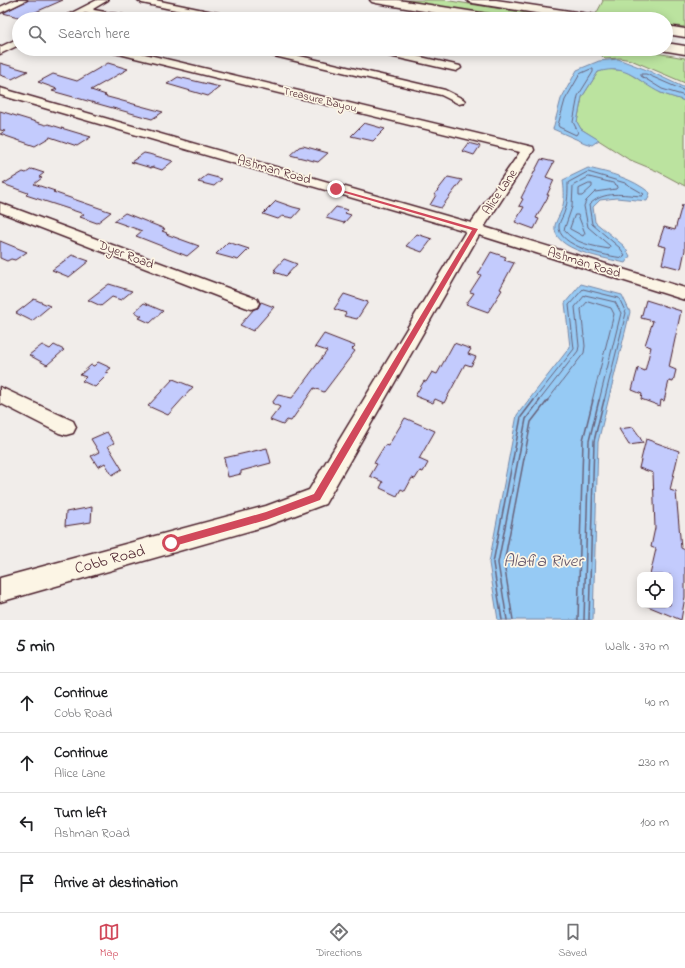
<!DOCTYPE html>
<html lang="en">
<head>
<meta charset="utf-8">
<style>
  :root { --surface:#fff; --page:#f6f6f6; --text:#202124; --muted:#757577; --line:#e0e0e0; --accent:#d1495b }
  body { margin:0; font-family:"Indie Flower",sans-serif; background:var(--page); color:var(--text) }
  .controls { position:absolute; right:12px; bottom:12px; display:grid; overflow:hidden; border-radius:8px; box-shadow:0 2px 10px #0003 }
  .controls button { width:36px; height:36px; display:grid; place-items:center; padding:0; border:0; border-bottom:1px solid var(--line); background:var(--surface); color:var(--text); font:20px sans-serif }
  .stop { position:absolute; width:12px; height:12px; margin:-9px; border:3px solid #d1495b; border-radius:50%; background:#fff }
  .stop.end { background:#d1495b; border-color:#fff; box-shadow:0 1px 4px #0008 }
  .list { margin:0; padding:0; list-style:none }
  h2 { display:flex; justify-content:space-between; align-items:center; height:52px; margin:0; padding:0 16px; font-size:17px }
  h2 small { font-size:13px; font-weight:400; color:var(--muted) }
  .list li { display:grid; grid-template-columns:26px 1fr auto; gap:12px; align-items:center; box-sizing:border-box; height:60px; padding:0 16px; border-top:1px solid var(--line) }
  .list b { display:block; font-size:15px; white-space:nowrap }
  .list p { margin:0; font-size:13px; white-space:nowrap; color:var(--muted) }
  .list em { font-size:13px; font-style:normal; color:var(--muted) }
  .icon { flex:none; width:22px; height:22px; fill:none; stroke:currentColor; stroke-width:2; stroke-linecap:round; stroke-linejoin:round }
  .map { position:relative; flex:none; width:685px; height:620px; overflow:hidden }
  .search { position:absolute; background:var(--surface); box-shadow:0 2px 10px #0003; left:12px; right:12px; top:12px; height:44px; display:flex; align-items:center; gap:10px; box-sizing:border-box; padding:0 14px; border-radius:22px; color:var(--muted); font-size:15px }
  .sheet { height:292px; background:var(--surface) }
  nav { display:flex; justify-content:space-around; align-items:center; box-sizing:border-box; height:56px; border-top:1px solid var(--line); background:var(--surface); font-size:11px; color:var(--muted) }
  nav a { display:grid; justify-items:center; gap:2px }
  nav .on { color:var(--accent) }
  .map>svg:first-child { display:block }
</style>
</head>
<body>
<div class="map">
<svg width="685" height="620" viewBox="0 0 685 620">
  <rect width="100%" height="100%" fill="#f1edea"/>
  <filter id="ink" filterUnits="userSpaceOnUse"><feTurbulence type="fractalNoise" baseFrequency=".025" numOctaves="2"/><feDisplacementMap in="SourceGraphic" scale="8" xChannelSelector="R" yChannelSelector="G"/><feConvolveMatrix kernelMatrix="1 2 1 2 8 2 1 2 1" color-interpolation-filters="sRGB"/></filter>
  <g filter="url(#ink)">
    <g fill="#bbe39f" stroke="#828165">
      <polygon points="398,0 444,0 565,19 516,19"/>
      <polygon points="602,0 685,0 685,27 666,25 666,19 629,19 596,14 603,1"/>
      <polygon points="595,49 633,49 685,58 685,83 631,60 620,58 605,59"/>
      <polygon points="607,69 625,71 661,93 685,101 685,186 657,171 628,159 581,129 577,122 582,97 598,72"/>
    </g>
    <g fill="#96caf4" stroke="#7886a4">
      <path d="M618,59L647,70L685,88V101C677,98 668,96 661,93C637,82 628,63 598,72L582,97L577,122L581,129L599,140L592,145L585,143L553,129L561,99L577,70L599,61Z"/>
      <path d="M588,168C610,173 632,178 650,193L647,201L616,198L600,200L593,207L595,222L624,246L630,256L625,263C607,258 551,251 555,225C557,218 562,212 563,205C565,197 564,188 563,180Z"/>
      <polygon points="581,284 622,295 630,312 598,442 593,620 498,620 489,563 517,415 570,347 565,303"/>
    </g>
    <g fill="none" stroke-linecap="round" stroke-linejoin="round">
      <g stroke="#68637b" stroke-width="1">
        <polygon points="591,69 593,69 593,72 578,96 573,122 578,132 576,135 559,127 558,125 565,100 580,74"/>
        <polyline points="685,91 646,74 641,74 641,76 662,89 685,96"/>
        <path d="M588,172L625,183L644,194L642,196C623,195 604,190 589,205L592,224L620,248L625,255L623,258C608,256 556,247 559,225C560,220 564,215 565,210C568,201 568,193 568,183Z"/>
        <path d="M589,177L613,183L618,186L616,189L595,192L586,201L584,206L588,227L610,246L609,249C593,246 575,244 564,230L572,207L573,186Z"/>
        <polygon points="589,184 592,184 592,187 582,196 579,196 579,189"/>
        <polygon points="575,215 578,215 585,233 583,236 570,229"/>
        <polyline points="533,401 574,349 569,305 583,289 619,298 626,313 604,401"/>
        <polyline points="539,401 578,351 579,346 575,307 585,295 615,302 621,313 599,401"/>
        <polyline points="547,401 584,353 585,346 581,309 588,301 611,308 614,314 592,401"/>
      </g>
      <g stroke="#68637b" stroke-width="1.5">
        <polyline points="502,620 493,563 521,417 534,400"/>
        <polyline points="507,620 498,563 526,419 540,400"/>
        <polyline points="513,620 504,563 531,422 548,400"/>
        <polyline points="578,620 583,440 593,400"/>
        <polyline points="584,620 589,441 599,400"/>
        <polyline points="589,620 594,441 604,400"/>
      </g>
    </g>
    <g fill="#c3cbfd" stroke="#4a1f2b">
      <polygon points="28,0 63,0 22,18 3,13"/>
      <polygon points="0,63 28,71 12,79 0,75"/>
      <polygon points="108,63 128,69 91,90 106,95 104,96 163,112 152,119 52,91 57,89 38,82 53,74 77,81"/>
      <polygon points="178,77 195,81 220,87 208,96 167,84"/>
      <polygon points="0,111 46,125 48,124 91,137 77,146 50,137 35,146 0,134 5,131 0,130"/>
      <polygon points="364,123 385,129 373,141 351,136"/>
      <polygon points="468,143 480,146 474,155 462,151"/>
      <polygon points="303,146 328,153 318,162 290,155 299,147"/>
      <polygon points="144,153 149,154 173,161 162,170 153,167 151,168 131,162"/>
      <polygon points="541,159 554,162 546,177 554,180 547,195 549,195 536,218 539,219 534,229 515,222 524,207 519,206 523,199 521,198"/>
      <polygon points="32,169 44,173 39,177 42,178 34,184 55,191 53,192 111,212 97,223 80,217 84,214 26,195 28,193 3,184 23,172 26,173"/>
      <polygon points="207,175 222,179 214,186 198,182"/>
      <polygon points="448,177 462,180 441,208 430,205 436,195 434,195"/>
      <polygon points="276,201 293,207 301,209 293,218 282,216 278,219 263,214"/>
      <polygon points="682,205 685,205 685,250 681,269 662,264 666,247 658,245 664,227 675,230"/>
      <polygon points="336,207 348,210 345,213 351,215 344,223 326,218"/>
      <polygon points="125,213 165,229 162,231 167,233 166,234 199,246 187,256 136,236 142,231 114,221"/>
      <polygon points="417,234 432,239 422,252 406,246"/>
      <polygon points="0,241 27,252 15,260 11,259 7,261 0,258"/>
      <polygon points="228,242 249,249 238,260 216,254"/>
      <polygon points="491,252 506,257 504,260 514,263 500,289 502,290 488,312 466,304 474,293 470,292 481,275 478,274"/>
      <polygon points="72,255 89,261 69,277 52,270"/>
      <polygon points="284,259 297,264 286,276 274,272 276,270 274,270"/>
      <polygon points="109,284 132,291 121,300 112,297 101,306 88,300"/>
      <polygon points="344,294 368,302 357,319 344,316 346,313 334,309"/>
      <polygon points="34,299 50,306 32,321 16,313"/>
      <polygon points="646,300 681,311 669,367 676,370 673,382 669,381 664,401 661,400 660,406 641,399 642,394 632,390 638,368 645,371 651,347 645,345 653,321 641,318"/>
      <polygon points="261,302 274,307 253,331 240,325 254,309 258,308"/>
      <polygon points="144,303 163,311 150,323 139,318 142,316 134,312"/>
      <polygon points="324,334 355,346 352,349 355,351 324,392 314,388 291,421 287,420 283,425 270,420 280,407 272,403 278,395 292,398 327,351 315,347"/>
      <polygon points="454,343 471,349 468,354 476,357 471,366 465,364 444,403 435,399 433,403 415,396 424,381 426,382 432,372 437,374"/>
      <polygon points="42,345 50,349 54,345 64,350 47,365 29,355"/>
      <polygon points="98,362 111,368 106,372 109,373 95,387 82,381 86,377 80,375 91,365 94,366"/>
      <polygon points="173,379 193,387 168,415 148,406"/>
      <polygon points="405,418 435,431 419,459 428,463 423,472 420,471 415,479 412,478 405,491 401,489 397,496 380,488 383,482 370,476 377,464 374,463 385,445 388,446"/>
      <polygon points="633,427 638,434 643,443 629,445 619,429"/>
      <polygon points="107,432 114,443 108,446 122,469 112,475 105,463 98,467 91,456 99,452 91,439"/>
      <polygon points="646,439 679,451 670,490 676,492 681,548 685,550 685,597 681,620 645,605 670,605 670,575 650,575 656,549 651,547 655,528 653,473 639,468"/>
      <polygon points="267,448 271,463 241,471 241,474 228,477 224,458"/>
      <polygon points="92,507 91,522 65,526 66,512"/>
    </g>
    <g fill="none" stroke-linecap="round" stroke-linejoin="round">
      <defs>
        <g id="minor">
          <polygon points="15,0 27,0 0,13 0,7"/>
          <polygon points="97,0 108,0 93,9 94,10 127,16 132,19 112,19 85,13 72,19 60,19"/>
          <polygon points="138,0 155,0 232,16 237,19 219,19 142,3"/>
          <polygon points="19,38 19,45 0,54 0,47"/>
          <polygon points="106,49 124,49 533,147 534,150 484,227 685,288 685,300 479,235 325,504 266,526 0,602 0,578 266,506 309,490 466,231 0,95 0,88 471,223 520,152 111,52"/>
          <polygon points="252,49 270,49 445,90 463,99 465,101 463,103 459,104 441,95 257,52"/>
          <polygon points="367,49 386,49 460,66 461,68 456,71 368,51"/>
          <polygon points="0,203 257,299 259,303 257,307 251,309 245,307 0,212"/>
          <polygon points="0,387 73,421 76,427 73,433 66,435 59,433 0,403"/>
        </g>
        <g id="highway">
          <polygon points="370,0 398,0 494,15 498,16 500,19 472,19 376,3 372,2"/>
          <polygon points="467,0 496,0 596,15 600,16 602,19 573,19 473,3 469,2"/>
          <polygon points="666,26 685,29 685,37 666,34"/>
          <polygon points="666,43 685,46 685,54 661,50 666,49"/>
        </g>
      </defs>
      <use href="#minor" stroke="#4a1f2b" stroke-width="3"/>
      <use href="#highway" stroke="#4a1f2b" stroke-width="3"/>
      <use href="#minor" fill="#fcf5e5" fill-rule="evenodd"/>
      <use href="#highway" fill="#fcf5e5" fill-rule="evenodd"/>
    </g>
  </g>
  <polygon fill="#d1495b" points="335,188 478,229 320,500 266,520 171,547 168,546 167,543 168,540 171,539 266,512 314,494 472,230 335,190"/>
  <g text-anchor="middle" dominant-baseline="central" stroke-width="3.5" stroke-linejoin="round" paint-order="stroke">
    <g font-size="11" fill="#4a1f2b" stroke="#fcf5e5">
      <text transform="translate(320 100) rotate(14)">Treasure Bayou</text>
    </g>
    <g font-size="13" fill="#4a1f2b" stroke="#fcf5e5">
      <text transform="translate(274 170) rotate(16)">Ashman Road</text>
      <text transform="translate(500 192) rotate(-56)">Alice Lane</text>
      <text transform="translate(126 255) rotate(21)">Dyer Road</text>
      <text transform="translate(584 263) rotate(17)">Ashman Road</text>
    </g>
    <g font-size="16" fill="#4a1f2b" stroke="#fcf5e5">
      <text transform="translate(110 560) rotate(-15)">Cobb Road</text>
    </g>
    <g font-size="17" font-style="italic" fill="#615267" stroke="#fcf5e5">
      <text x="543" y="561">Alafia River</text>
    </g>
  </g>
</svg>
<div class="controls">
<button><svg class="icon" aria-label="locate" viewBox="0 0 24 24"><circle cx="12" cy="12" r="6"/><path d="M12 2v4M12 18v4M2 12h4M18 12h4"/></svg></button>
</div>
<div class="stop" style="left:171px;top:543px"></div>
<div class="stop end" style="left:336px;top:189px"></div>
<div class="search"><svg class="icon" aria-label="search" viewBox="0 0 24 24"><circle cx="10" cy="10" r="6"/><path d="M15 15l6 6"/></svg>Search here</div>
</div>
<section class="sheet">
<h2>5 min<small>Walk · 370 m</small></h2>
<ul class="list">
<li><svg class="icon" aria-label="ahead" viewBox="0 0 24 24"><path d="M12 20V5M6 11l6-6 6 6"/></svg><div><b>Continue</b><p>Cobb Road</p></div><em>40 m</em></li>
<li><svg class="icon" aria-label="ahead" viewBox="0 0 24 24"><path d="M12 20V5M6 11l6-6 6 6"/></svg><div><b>Continue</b><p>Alice Lane</p></div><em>230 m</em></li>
<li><svg class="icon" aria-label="left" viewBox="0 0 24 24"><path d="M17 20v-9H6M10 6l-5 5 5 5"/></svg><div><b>Turn left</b><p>Ashman Road</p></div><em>100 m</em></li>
<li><svg class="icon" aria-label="arrive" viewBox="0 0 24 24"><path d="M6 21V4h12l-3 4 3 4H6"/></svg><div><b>Arrive at destination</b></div></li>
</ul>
</section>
<nav>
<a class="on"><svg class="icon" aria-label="map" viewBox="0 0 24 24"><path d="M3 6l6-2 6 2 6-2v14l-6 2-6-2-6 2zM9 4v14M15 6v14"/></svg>Map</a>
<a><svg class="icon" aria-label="directions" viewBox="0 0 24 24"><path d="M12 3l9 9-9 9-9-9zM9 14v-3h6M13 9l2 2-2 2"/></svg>Directions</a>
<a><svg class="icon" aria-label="saved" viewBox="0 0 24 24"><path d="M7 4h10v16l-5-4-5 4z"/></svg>Saved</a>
</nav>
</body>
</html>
